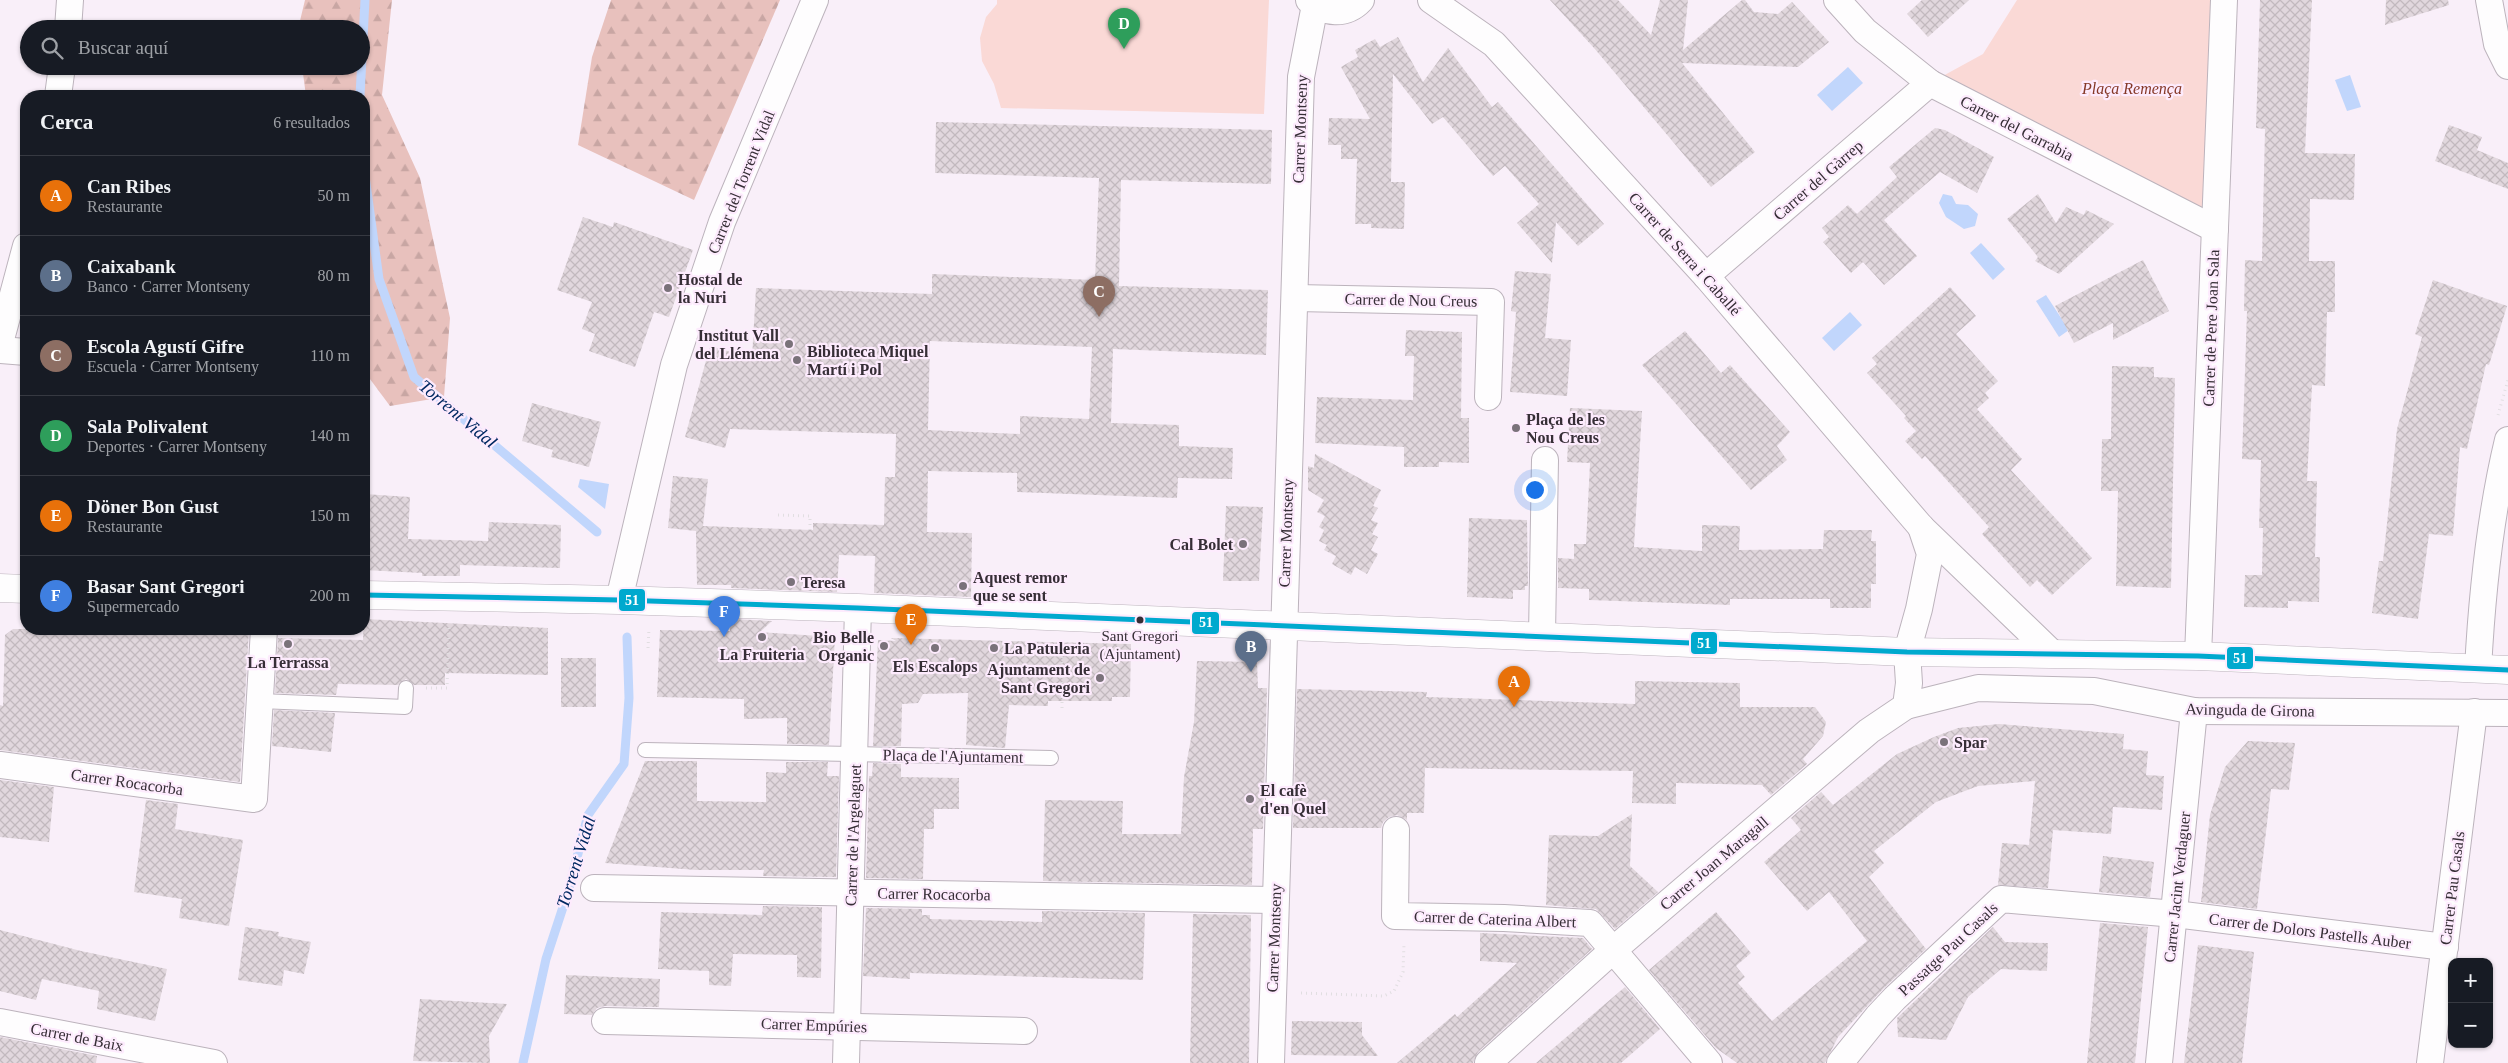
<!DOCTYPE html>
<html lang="es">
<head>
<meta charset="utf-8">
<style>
  :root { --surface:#171b24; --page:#242831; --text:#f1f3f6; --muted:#9ea1a6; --line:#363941; --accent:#7c3aed }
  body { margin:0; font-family:Georgia,serif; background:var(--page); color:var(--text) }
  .controls { position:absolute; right:15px; bottom:15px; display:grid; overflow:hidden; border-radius:10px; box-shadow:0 1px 4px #0004 }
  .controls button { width:45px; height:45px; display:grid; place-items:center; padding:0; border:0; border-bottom:1px solid var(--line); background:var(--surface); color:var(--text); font:25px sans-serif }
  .you { position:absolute; left:1534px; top:489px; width:18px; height:18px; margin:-12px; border:4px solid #fff; border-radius:50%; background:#1a73e8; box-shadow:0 0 0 8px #1a73e833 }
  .badge { display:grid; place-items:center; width:32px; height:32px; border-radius:50%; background:var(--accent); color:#fff; font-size:16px; font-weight:700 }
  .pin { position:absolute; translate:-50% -41px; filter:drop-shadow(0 1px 2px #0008) }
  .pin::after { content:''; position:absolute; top:26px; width:18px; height:15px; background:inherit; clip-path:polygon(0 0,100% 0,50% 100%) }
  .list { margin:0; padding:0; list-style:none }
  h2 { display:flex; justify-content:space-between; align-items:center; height:65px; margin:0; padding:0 20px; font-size:21px }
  h2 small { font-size:16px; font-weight:400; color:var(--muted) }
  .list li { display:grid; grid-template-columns:32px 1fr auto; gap:15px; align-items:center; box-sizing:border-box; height:80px; padding:0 20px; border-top:1px solid var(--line) }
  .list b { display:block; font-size:19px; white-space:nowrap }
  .list p { margin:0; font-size:16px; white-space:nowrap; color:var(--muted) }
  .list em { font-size:16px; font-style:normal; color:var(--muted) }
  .icon { flex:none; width:28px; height:28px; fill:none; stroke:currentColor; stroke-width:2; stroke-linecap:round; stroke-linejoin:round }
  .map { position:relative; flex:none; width:2508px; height:1063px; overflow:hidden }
  .search { position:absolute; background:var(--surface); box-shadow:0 1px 4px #0004; left:20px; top:20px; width:350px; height:55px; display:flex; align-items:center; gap:12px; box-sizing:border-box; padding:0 18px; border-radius:28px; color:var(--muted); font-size:19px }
  .panel { position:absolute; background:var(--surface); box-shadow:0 1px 4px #0004; left:20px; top:90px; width:350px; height:545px; border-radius:20px }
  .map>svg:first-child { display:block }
</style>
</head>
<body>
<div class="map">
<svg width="2508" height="1063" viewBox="0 0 2508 1063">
  <defs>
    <pattern id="forest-firs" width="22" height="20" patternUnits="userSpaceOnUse" patternTransform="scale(1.25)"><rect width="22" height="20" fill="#e8c1bd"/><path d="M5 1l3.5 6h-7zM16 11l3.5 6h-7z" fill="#c8a6a3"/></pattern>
    <pattern id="building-cross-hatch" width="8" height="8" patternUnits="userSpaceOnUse" patternTransform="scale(1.25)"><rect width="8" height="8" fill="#e1d7dd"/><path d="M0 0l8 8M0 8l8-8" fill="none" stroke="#c2b9be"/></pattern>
  </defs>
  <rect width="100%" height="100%" fill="#f9eff9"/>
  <g fill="#fad9d6">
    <polygon points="997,0 1269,0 1264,114 1001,108 994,84 982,61 980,38 986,17 997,4"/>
    <polygon points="2017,0 2224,0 2215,229 1930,83 1983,54"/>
  </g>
  <g fill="url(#forest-firs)">
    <polygon points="305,0 392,0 382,95 420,178 450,318 444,397 390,406 364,371 364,96 306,96 302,66 361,66 361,29 298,29"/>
    <polygon points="611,0 780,0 694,200 578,145 592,57"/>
  </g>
  <g fill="#c1d6fc">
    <polygon points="1848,67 1863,83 1832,111 1817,95"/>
    <polygon points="2350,75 2361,107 2347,111 2335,80"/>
    <polygon points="1943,194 1952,196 1956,204 1968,205 1978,214 1975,226 1964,229 1946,217 1939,203"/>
    <polygon points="1981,243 2005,269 1993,280 1970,253"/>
    <polygon points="2046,295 2069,330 2059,337 2036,301"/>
    <polygon points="1850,312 1862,325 1834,351 1822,338"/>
    <polygon points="580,479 609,484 605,509 578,487"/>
  </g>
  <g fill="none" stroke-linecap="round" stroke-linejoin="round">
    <g stroke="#c1d6fc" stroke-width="9">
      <polyline points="360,96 365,0"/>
      <polyline points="364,169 379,279 414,377 597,532"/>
      <polyline points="523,1063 546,959 568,892 588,815 624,764 629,698 627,637"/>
    </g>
  </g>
  <g fill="url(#building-cross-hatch)" fill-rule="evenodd">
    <polygon points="1550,0 1618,0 1651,35 1660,0 1688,0 1683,50 1742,0 1745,0 1754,12 1778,14 1792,2 1829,42 1798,67 1682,63 1755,152 1711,187 1594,48"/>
    <polygon points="1922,0 1969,0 1928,37 1907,14"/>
    <polygon points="2260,0 2312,0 2305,153 2355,154 2354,200 2310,199 2309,261 2335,261 2335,312 2327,312 2325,386 2312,385 2307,481 2317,481 2315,557 2320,557 2319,602 2288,601 2288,608 2244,607 2245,575 2262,575 2263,528 2259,528 2261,460 2242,459 2247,311 2244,311 2245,260 2262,261 2265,129 2256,128"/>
    <polygon points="2386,0 2448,0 2449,5 2385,25"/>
    <polygon points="1398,37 1423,82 1448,48 1492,107 1498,102 1604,224 1578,246 1556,222 1552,263 1517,223 1539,204 1505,166 1493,176 1443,117 1432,124 1393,74 1391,182 1405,182 1404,229 1371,228 1371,224 1355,224 1357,159 1341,159 1341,145 1328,145 1329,118 1370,119 1341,67 1358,57 1355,50 1375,39 1380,47"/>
    <path d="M936,122L1272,130L1271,184L1121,180L1119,286L1268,290L1266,355L1113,349L1111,423L1179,425V446L1233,448L1232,479L1178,478L1177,498L1017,492V473L928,471L927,532L972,533L971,597L874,593L875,556L839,555L837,592L731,588V585H697L696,531L668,528L673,476L708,479L703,526L813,530V523L884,525L885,477H895L896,434L730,429L725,448L685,437L710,346L752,358L756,288L932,294V274L1095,280L1099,178L935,173ZM930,341L1092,347L1089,419L1020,416V434L928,430Z"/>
    <polygon points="2449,125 2482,137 2477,150 2508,163 2508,189 2435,161"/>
    <polygon points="1935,128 1945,130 1994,157 1977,193 1940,172 1884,220 1917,256 1884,285 1863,262 1851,273 1823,242 1829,237 1822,228 1848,205 1857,214 1897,177 1889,167"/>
    <polygon points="2038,194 2056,223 2066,207 2084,215 2086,210 2114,224 2059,274 2035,261 2038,257 2007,219"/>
    <polygon points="583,217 613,227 614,222 693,250 669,317 654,312 635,367 589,351 595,334 582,329 592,302 557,290"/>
    <polygon points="2143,260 2169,311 2113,340 2113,323 2074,343 2055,306"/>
    <polygon points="1515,271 1551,274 1545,338 1571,340 1567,396 1510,392 1516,312 1511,311"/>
    <polygon points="2433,280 2507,306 2489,365 2486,364 2467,449 2460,447 2453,536 2429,534 2418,619 2372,613 2379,561 2383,561 2397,429 2422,337 2415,334"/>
    <polygon points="1950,287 1976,316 1956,334 1998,381 1985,393 1989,398 1977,409 2022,459 2011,470 2092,558 2052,595 2037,580 2030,587 1982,534 1989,527 1925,456 1922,459 1905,441 1916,431 1904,418 1906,416 1867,373 1877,364 1872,358"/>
    <polygon points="1406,330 1462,332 1461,418 1469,418 1469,463 1439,462 1439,467 1404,467 1404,447 1315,443 1317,397 1413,400 1414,356 1405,356"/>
    <polygon points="1685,331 1721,373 1730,365 1790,432 1777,446 1787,460 1751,490 1642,365"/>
    <polygon points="2112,366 2154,367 2154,377 2175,378 2171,588 2116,586 2118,491 2101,491 2102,439 2111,439"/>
    <polygon points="532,403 601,422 589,467 551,457 553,450 522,441"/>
    <polygon points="1570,408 1642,411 1634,547 1702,551 1702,525 1740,526 1739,550 1823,549 1824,530 1872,530 1871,541 1876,541 1876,584 1871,584 1871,608 1830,608 1830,599 1730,599 1730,605 1589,600 1589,589 1558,588 1558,558 1574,559 1574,544 1586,544 1590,463 1567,462"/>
    <polygon points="1315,454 1381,490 1373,506 1378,508 1371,520 1378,523 1372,534 1378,537 1371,550 1378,554 1367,574 1355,567 1351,575 1332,564 1336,556 1324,550 1327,545 1319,541 1324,530 1319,527 1325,516 1317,512 1324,500 1308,490 1308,466 1314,468"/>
    <polygon points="364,494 410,497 408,539 488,541 489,522 561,525 560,568 460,565 460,576 422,576 422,573 364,570"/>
    <polygon points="1226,506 1263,507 1259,581 1223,581"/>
    <polygon points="1469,518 1527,520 1528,586 1525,586 1525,590 1513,590 1513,599 1467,597"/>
    <polygon points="364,619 548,628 548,675 445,673 445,685 414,685 406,679 398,685 338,684 336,695 275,693 278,638 363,640"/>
    <polygon points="730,619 772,621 760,632 835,637 829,745 787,744 787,718 744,719 744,699 657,697 660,630 730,631"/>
    <polygon points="13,629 249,629 240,782 0,750 0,705 3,706 5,635"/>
    <polygon points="891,638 1131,644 1130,697 1112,697 1112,701 1048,701 1048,706 1009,705 1005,748 966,745 968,693 923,694 918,703 902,704 901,746 873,746 878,640 896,641"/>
    <rect x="561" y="658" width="35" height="49"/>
    <polygon points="1197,661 1257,662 1258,688 1267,688 1263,829 1253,829 1252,885 1043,881 1045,800 1123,801 1122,834 1181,834 1184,777 1194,722"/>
    <polygon points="1635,681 1740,683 1740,707 1815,707 1826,722 1823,736 1803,759 1807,764 1771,795 1762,785 1676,783 1676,804 1632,803 1633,771 1425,768 1424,813 1407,813 1407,820 1397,815 1389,817 1383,822 1381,828 1293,828 1297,689 1427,692 1426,697 1635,704"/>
    <polygon points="274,710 335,713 331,752 272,746"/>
    <polygon points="1999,724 2124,734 2123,749 2148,751 2146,775 2164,776 2162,810 2113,807 2111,834 2053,830 2048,888 1998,885 2002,843 2029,845 2035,781 1978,786 1936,802 1874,851 1884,863 1869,877 1926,949 1884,988 1838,1037 1825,1063 1737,1063 1716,1048 1649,970 1716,912 1751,953 1736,966 1745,977 1738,983 1772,1021 1867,941 1829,892 1807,911 1764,862 1801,830 1791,818 1821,792 1833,805 1897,754 1934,737 1958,728"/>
    <polygon points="2248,741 2295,743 2289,790 2271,789 2257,909 2201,902 2210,815 2225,767"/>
    <polygon points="645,761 697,761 697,801 766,802 766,772 786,773 786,762 828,762 827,776 839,776 836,877 763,876 764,870 696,870 605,863"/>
    <polygon points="873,763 901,764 901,777 959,778 959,809 934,809 934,829 924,829 923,879 866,878 869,776 872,776"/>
    <polygon points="0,780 54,787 49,842 0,837"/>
    <polygon points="146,800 178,804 175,829 243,840 229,926 179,918 182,899 134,892"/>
    <polygon points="1632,814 1630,866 1658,892 1615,929 1596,909 1546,905 1549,835 1598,836"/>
    <polygon points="2103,856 2154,862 2150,897 2099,892"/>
    <polygon points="763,906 822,907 821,978 797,977 797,955 733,954 731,986 709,985 709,971 658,969 661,912 762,915"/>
    <polygon points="866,908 922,909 922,915 930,915 930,919 1042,922 1042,911 1145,913 1143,980 910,973 910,979 863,976"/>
    <polygon points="1193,914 1251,915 1249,1063 1190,1063"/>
    <polygon points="2100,923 2148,927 2135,1063 2087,1063"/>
    <polygon points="245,927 279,932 278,936 311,942 304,974 284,970 282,986 238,980"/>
    <polygon points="1993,927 2005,942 2048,943 2047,971 2001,969 1968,997 1946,1040 1898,1037 1897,1018"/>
    <polygon points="0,930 81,951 167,969 155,1021 97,1009 99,991 42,979 36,1000 0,991"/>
    <polygon points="1480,933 1583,938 1592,949 1478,1052 1473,1063 1397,1063 1455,1014 1457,1017 1517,963 1480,961"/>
    <polygon points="2198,945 2254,952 2242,1063 2184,1063"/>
    <polygon points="566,975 660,979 659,1007 605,1006 597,1008 592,1015 564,1014"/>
    <polygon points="1625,987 1660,1029 1621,1063 1536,1063"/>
    <polygon points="420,999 507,1004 489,1036 490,1063 413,1061"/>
    <polygon points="1292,1021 1362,1022 1362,1035 1378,1056 1291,1055"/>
    <polygon points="0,1037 97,1056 96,1063 0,1063"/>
  </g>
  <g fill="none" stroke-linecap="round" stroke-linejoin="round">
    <defs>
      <g id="service">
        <polyline points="260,701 405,707 406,688"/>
        <polyline points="645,750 1051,758"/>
      </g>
      <g id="minor">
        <path d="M1309,0C1324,14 1346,16 1361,0"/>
        <polyline points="1431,0 1494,44 1706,276 1921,527 2053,654"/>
        <polyline points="1837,0 1865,31 1930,83 2215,229"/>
        <polyline points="2489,0 2497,44 2508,66"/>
        <polyline points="68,29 70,0"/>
        <polyline points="58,96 62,66"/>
        <polyline points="1706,276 1930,83"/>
        <polyline points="1296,298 1491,302 1488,397"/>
        <polyline points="0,343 26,246"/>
        <polyline points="0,350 26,352"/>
        <polyline points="619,600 674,365 722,222 815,0"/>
        <polyline points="1542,635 1545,460"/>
        <polyline points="2198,656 2224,0"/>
        <path d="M2478,669C2482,593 2490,515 2508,440"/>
        <polyline points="1906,706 1978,688 2094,691 2194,711 2508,713"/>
        <polyline points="0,765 254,799 264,629"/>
        <polyline points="1396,830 1395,916 1504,918 1590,923 1709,1063"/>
        <polyline points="594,888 1275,900"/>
        <polyline points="605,1021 1024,1031"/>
        <polyline points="0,1022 214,1063"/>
        <polyline points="846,1063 858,608"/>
        <polyline points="1271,1063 1301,77 1315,5"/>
        <polyline points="1488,1063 1612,951 1869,731 1906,706 1909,683 1907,652 1919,609 1930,554 1921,527"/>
        <polyline points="1840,1063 1878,1016 1895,998 2001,899 2175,914 2445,947"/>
        <polyline points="2159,1063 2194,711"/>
        <polyline points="2430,1063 2474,712"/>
      </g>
      <g id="secondary">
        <polyline points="0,588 26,589"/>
        <polyline points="364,595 619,600 858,608 1907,652 2198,656 2508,670"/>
      </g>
    </defs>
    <use href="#service" stroke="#bcb3bc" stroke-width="16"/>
    <use href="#minor" stroke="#bcb3bc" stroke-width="28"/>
    <use href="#secondary" stroke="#bcb3bc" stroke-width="29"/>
    <g stroke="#e1dee1" stroke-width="3" stroke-dasharray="1 4" stroke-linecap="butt">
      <polyline points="2498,415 2508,380"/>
      <polyline points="778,515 810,516 810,534"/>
      <polyline points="648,648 649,629"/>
      <polyline points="426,688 447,688 449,625"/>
      <polyline points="1062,708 1062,645"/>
      <polyline points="1301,993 1384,996 1394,991 1403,972 1404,944"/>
    </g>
    <use href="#service" stroke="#fefdfe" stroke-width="14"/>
    <use href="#minor" stroke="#fefdfe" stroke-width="26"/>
    <use href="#secondary" stroke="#fefdfe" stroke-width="28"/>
    <defs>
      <polyline id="bus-1" points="364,595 619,600 858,608 1907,652 2198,656 2508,670"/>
    </defs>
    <use href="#bus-1" stroke="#fdebfd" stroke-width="9"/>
    <use href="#bus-1" stroke="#00a9ce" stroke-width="5"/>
  </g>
  <g fill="#7a727a" stroke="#fdebfd" stroke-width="2">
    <circle cx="668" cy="288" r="5"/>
    <circle cx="789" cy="344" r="5"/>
    <circle cx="797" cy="360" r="5"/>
    <circle cx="1516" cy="428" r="5"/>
    <circle cx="1243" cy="544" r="5"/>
    <circle cx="791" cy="582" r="5"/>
    <circle cx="963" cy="586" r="5"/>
    <circle cx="762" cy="637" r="5"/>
    <circle cx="288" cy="644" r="5"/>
    <circle cx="884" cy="646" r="5"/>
    <circle cx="935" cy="648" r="5"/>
    <circle cx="994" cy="648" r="5"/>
    <circle cx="1100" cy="678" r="5"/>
    <circle cx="1944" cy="742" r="5"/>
    <circle cx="1250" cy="799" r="5"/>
  </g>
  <circle fill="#362e36" stroke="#fdebfd" stroke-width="2" cx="1140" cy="620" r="4.5"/>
  <g text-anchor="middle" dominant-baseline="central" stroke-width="4.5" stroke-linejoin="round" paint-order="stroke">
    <g font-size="15" fill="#362e36" stroke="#fdebfd">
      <text x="1140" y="636">Sant Gregori<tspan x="1140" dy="18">(Ajuntament)</tspan></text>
    </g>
    <g font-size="16" font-style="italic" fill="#853827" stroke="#fdebfd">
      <text x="2132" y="88">Plaça Remença</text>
    </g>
    <g font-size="16" fill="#362e36" stroke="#fdebfd">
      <text transform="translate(2017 128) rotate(27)">Carrer del Garrabia</text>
      <text transform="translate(1300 129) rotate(-88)">Carrer Montseny</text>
      <text transform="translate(1818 180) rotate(-41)">Carrer del Gàrrep</text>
      <text transform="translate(741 182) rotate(-68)">Carrer del Torrent Vidal</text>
      <text transform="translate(1685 254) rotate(48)">Carrer de Serra i Caballé</text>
      <text transform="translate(1411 300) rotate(1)">Carrer de Nou Creus</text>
      <text transform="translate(2211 328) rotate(-88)">Carrer de Pere Joan Sala</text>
      <text transform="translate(1286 533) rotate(-88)">Carrer Montseny</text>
      <text transform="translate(2250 710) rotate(1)">Avinguda de Girona</text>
      <text transform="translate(953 756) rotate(1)">Plaça de l'Ajuntament</text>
      <text transform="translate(127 782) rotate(8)">Carrer Rocacorba</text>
      <text transform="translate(853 835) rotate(-88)">Carrer de l'Argelaguet</text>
      <text transform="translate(1714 863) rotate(-40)">Carrer Joan Maragall</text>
      <text transform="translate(2177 887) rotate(-84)">Carrer Jacint Verdaguer</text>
      <text transform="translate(2452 888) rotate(-83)">Carrer Pau Casals</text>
      <text transform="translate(934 894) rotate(1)">Carrer Rocacorba</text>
      <text transform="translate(1495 919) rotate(2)">Carrer de Caterina Albert</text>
      <text transform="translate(2310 931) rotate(7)">Carrer de Dolors Pastells Auber</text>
      <text transform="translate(1274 938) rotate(-88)">Carrer Montseny</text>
      <text transform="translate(1948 949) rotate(-43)">Passatge Pau Casals</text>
      <text transform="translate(814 1025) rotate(2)">Carrer Empúries</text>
      <text transform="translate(77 1037) rotate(11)">Carrer de Baix</text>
    </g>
    <g font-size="16" font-weight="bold" fill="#362e36" stroke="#fdebfd" text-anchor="start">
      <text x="678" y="279">Hostal de<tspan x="678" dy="18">la Nuri</tspan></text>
      <text x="779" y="335" text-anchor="end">Institut Vall<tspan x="779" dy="18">del Llémena</tspan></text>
      <text x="807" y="351">Biblioteca Miquel<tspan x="807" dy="18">Martí i Pol</tspan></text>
      <text x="1526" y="419">Plaça de les<tspan x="1526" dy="18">Nou Creus</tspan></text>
      <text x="1233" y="544" text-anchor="end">Cal Bolet</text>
      <text x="973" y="577">Aquest remor<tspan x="973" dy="18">que se sent</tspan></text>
      <text x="801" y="582">Teresa</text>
      <text x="874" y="637" text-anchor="end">Bio Belle<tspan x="874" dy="18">Organic</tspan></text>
      <text x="1004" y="648">La Patuleria</text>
      <text x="762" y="654" text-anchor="middle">La Fruiteria</text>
      <text x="288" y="662" text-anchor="middle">La Terrassa</text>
      <text x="935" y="666" text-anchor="middle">Els Escalops</text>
      <text x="1090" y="669" text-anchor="end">Ajuntament de<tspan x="1090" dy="18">Sant Gregori</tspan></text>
      <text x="1954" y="742">Spar</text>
      <text x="1260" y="790">El cafè<tspan x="1260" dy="18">d'en Quel</tspan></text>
    </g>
    <g font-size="18" font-style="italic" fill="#002861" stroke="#fdebfd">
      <text transform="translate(458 414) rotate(40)">Torrent Vidal</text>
      <text transform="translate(576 862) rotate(-73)">Torrent Vidal</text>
    </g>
  </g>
  <g stroke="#fdebfd" stroke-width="2">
    <rect x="618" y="588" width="28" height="24" rx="5" fill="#00a9ce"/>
    <rect x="1191" y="611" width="29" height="24" rx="5" fill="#00a9ce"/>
    <rect x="1690" y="631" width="28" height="24" rx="5" fill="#00a9ce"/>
    <rect x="2226" y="646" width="28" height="24" rx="5" fill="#00a9ce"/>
  </g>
  <g font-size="14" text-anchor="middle" font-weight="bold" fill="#fff">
    <text x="632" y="605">51</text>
    <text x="1206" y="627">51</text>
    <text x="1704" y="648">51</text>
    <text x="2240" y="663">51</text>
  </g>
</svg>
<div class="controls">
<button>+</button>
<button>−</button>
</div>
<div class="you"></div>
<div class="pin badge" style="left:1514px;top:707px;background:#e8710a">A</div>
<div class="pin badge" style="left:1251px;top:672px;background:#5c6f8a">B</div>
<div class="pin badge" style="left:1099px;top:317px;background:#8d6e63">C</div>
<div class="pin badge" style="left:1124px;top:49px;background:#2e9e5b">D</div>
<div class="pin badge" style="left:911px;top:645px;background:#e8710a">E</div>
<div class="pin badge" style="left:724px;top:637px;background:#3f7fe0">F</div>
<div class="search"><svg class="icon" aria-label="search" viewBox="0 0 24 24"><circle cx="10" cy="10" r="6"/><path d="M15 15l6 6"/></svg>Buscar aquí</div>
<section class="panel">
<h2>Cerca<small>6 resultados</small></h2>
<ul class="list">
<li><span class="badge" style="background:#e8710a">A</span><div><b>Can Ribes</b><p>Restaurante</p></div><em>50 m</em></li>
<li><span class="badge" style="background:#5c6f8a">B</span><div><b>Caixabank</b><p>Banco · Carrer Montseny</p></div><em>80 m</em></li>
<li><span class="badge" style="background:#8d6e63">C</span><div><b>Escola Agustí Gifre</b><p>Escuela · Carrer Montseny</p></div><em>110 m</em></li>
<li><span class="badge" style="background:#2e9e5b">D</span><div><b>Sala Polivalent</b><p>Deportes · Carrer Montseny</p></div><em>140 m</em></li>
<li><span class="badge" style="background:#e8710a">E</span><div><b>Döner Bon Gust</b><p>Restaurante</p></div><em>150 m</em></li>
<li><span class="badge" style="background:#3f7fe0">F</span><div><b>Basar Sant Gregori</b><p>Supermercado</p></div><em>200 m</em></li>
</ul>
</section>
</div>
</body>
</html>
